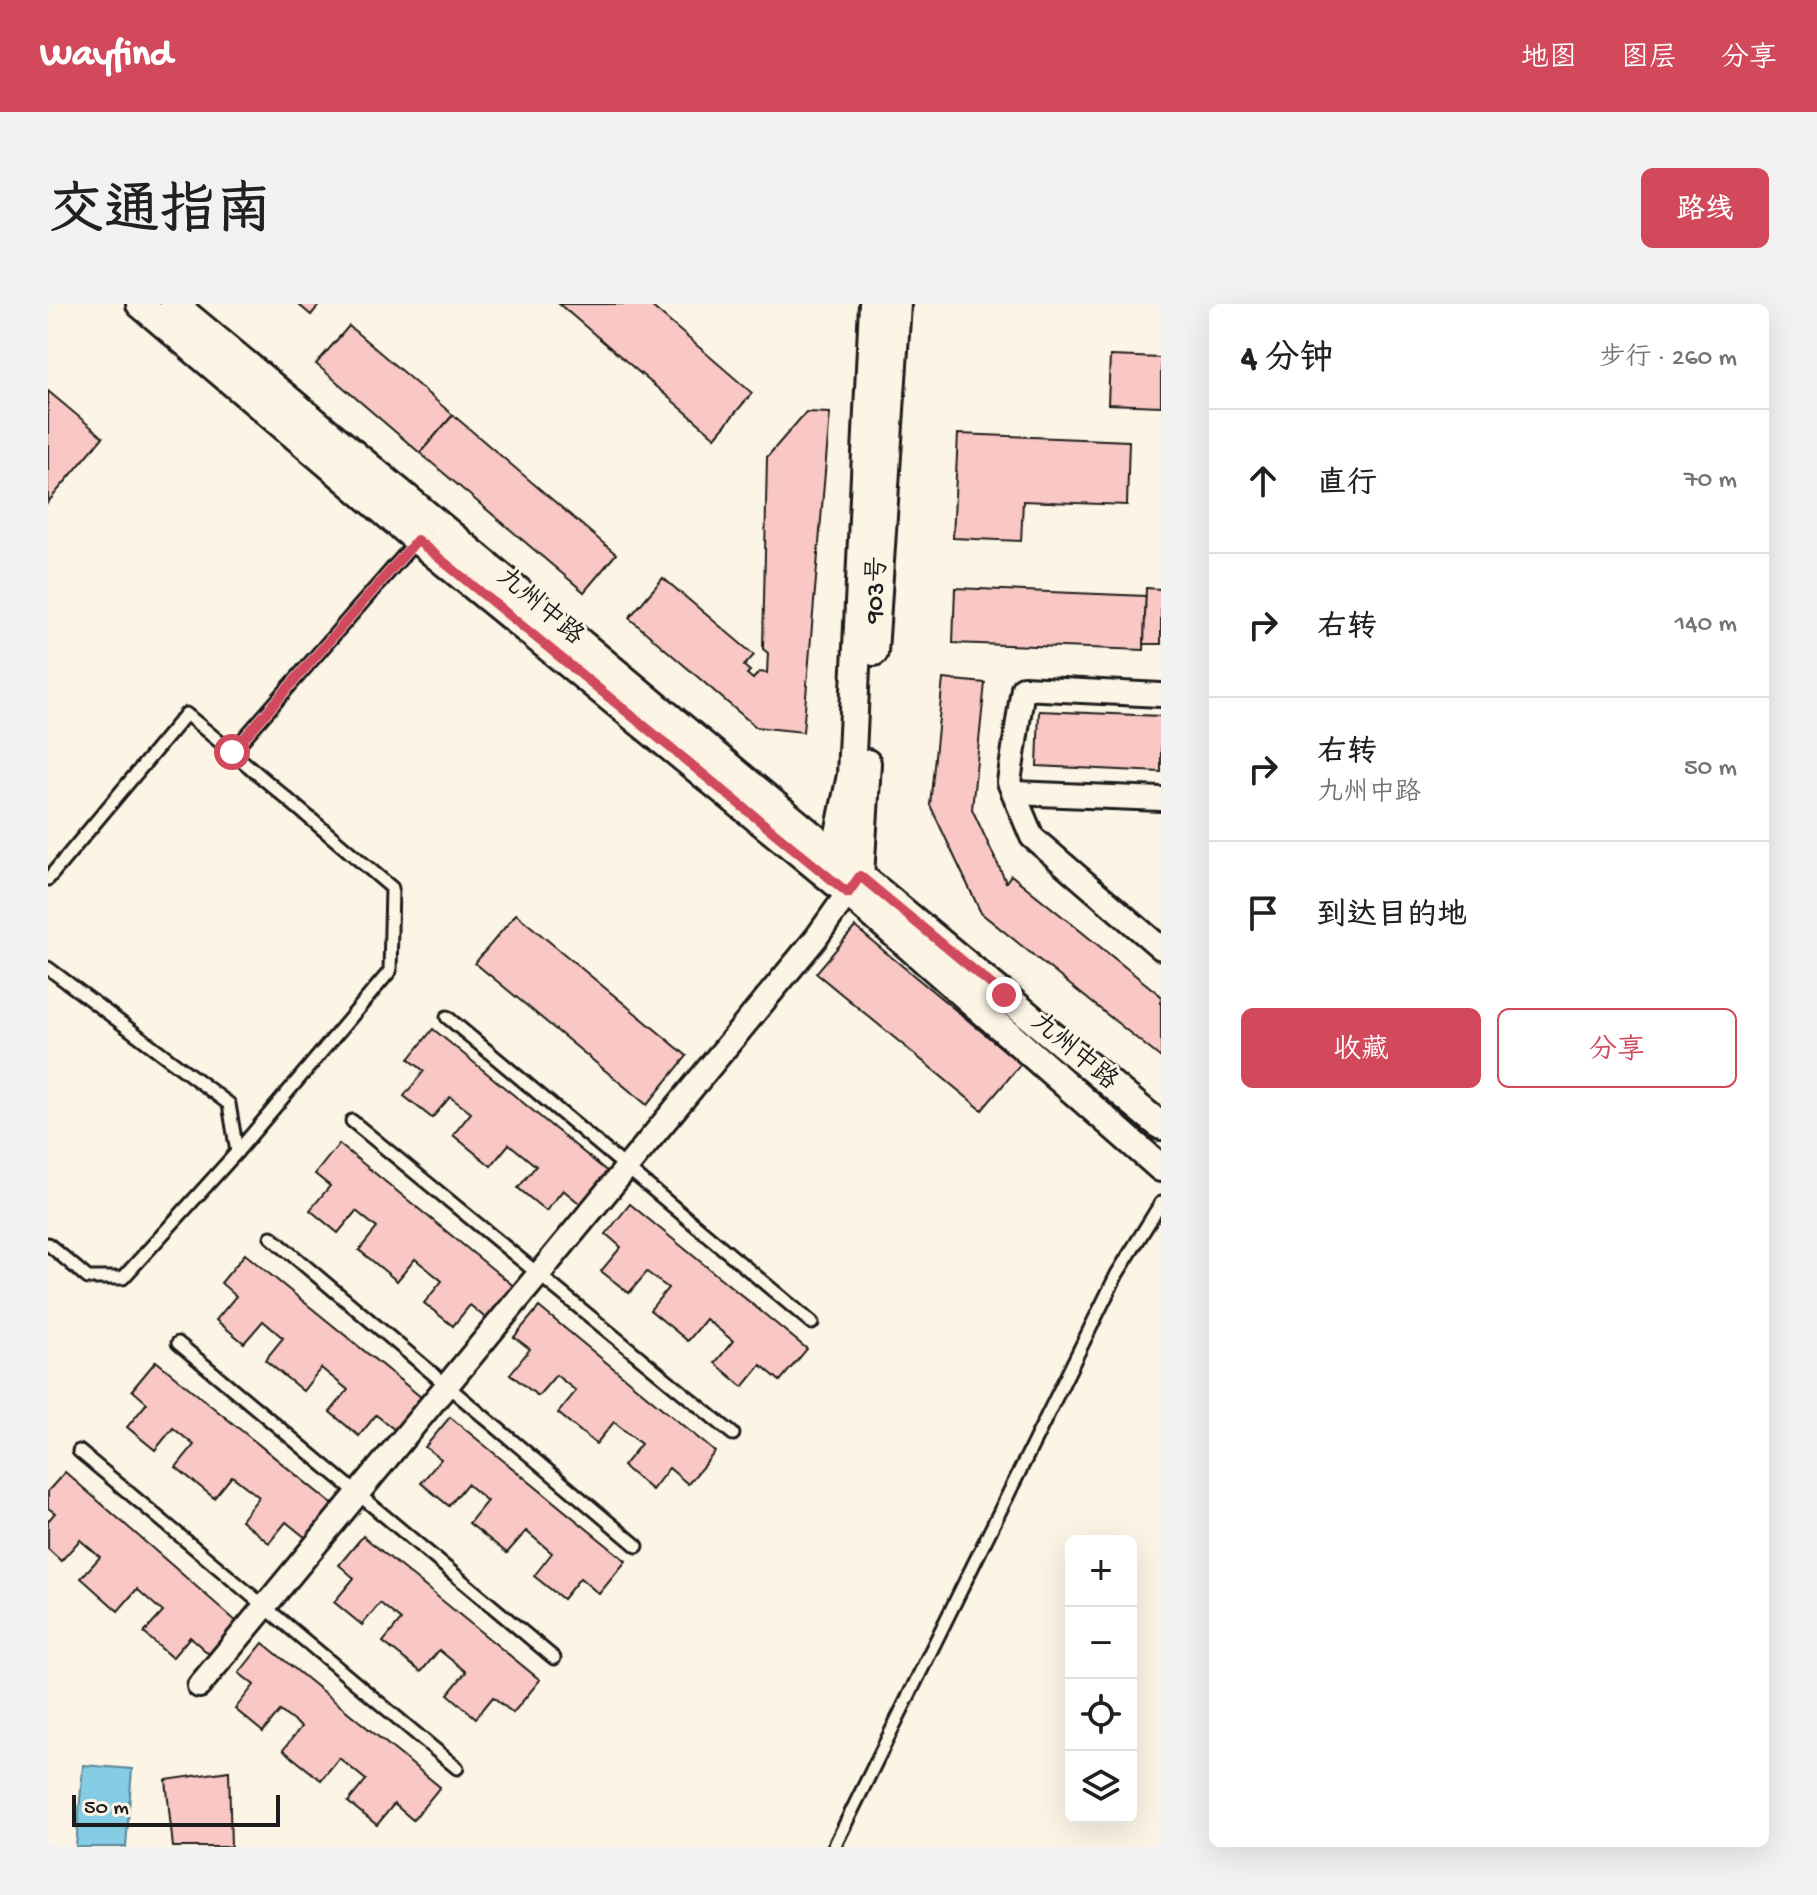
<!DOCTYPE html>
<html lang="zh">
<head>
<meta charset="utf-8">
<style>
  :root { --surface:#fff; --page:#f2f2f2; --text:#202124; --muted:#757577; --line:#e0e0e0; --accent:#d1495b }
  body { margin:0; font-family:"Gochi Hand","LXGW WenKai TC",sans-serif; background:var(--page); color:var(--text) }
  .controls { position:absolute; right:24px; bottom:24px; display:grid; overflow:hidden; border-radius:12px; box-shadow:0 8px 32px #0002 }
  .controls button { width:72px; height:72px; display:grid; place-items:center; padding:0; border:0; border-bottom:2px solid var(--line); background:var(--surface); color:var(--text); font:40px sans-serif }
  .scale { position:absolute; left:24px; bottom:20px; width:208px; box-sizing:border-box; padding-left:8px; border:4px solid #1c1c1c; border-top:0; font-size:22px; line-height:28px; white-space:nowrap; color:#1c1c1c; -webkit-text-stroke:6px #fcf5e5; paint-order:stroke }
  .stop { position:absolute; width:24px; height:24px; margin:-18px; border:6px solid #d1495b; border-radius:50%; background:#fff }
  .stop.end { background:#d1495b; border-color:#fff; box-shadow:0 2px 8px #0008 }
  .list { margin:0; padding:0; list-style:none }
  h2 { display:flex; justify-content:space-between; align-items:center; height:104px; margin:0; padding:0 32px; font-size:34px }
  h2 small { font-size:26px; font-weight:400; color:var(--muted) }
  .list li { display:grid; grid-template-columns:52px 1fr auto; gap:24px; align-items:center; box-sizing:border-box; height:144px; padding:0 32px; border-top:2px solid var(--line) }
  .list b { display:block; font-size:30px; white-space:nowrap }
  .list p { margin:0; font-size:26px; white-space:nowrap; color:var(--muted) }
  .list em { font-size:26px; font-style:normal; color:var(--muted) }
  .actions { display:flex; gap:16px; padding:24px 32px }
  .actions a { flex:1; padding:18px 0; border:2px solid var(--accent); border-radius:12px; text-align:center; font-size:28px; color:var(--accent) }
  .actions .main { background:var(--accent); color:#fff }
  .icon { flex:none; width:44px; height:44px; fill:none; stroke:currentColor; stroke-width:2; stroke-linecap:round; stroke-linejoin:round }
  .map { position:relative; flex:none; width:1113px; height:1543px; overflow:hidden; border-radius:12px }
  header { display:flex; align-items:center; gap:48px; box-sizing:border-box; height:112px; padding:0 40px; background:var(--accent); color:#fff }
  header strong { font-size:38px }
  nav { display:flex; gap:44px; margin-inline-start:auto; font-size:28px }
  .intro { display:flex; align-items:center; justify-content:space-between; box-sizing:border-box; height:192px; padding:0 48px }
  h1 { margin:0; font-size:56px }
  .button { padding:20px 36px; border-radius:12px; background:var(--accent); color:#fff; font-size:28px; font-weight:700 }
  main { display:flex; gap:48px; padding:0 48px }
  aside { flex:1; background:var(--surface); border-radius:12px; box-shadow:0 8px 32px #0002 }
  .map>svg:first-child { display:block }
</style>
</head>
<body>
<header>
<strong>Wayfind</strong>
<nav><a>地图</a><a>图层</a><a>分享</a></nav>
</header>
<div class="intro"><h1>交通指南</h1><a class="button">路线</a></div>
<main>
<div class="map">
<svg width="1113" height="1543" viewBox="0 0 1113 1543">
  <rect width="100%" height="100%" fill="#fcf5e5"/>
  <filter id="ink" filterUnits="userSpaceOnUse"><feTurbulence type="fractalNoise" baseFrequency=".0125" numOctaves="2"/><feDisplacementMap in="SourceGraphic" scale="16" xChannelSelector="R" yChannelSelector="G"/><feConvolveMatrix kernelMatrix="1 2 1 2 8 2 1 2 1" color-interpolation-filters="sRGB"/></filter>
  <g filter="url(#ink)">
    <polygon fill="#84cde5" stroke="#5a8695" stroke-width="2" points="35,1461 84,1465 78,1543 28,1543"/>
    <g fill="#f9c8c4" stroke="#1c1c1c" stroke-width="2">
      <polygon points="250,0 272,0 263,11"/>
      <polygon points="511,0 601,0 704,89 667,133"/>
      <polygon points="301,22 405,111 372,149 268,60"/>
      <polygon points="1062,52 1113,54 1113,102 1060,100"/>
      <polygon points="0,87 55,133 0,198"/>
      <polygon points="758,108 782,109 755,428 708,423 581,314 615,274 706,351 696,362 702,367 699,370 705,375 711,368 719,369 720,349 715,345 719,153"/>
      <polygon points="405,111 568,250 536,288 372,149"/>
      <polygon points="910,130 1081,137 1079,201 975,197 973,237 905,234"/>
      <polygon points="907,284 1098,292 1096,346 905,339"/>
      <polygon points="1098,284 1113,285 1113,340 1096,340"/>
      <polygon points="895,375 937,379 924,505 958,578 963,571 1113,692 1113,754 933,609 882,501"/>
      <polygon points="991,407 1113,412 1113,468 989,462"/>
      <polygon points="468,610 639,752 599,801 427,659"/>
      <polygon points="807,623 973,760 934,806 768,669"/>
      <polygon points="385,725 562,870 535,902 515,886 498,907 470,884 488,862 461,840 443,862 405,831 423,809 402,793 384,814 356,792 376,767 361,755"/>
      <polygon points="291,840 468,984 441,1017 422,1001 405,1022 376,999 394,977 367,955 349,977 311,946 329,924 308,907 290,929 262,906 282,882 267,870"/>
      <polygon points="582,900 759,1045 732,1077 713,1061 695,1083 667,1059 685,1037 658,1015 640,1037 602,1006 620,984 599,968 581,989 553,967 573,943 558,930"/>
      <polygon points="197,950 374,1094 347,1126 328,1111 311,1132 282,1108 300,1086 273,1064 255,1087 217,1056 235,1034 215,1017 196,1039 168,1016 188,992 173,979"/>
      <polygon points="491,1003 667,1148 640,1180 621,1164 604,1186 575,1162 593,1140 566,1118 548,1140 510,1109 528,1087 508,1071 490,1092 462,1070 482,1045 466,1033"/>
      <polygon points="108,1057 285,1201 258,1234 238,1218 221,1239 193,1216 211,1193 184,1172 166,1194 128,1163 146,1141 125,1124 107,1146 79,1123 99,1099 84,1086"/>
      <polygon points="402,1113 578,1257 551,1290 532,1274 515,1295 486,1272 504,1249 478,1227 459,1249 421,1219 439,1197 419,1180 401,1202 373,1179 393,1155 377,1143"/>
      <polygon points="17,1168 189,1318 161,1350 142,1333 124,1354 96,1329 115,1308 89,1285 70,1307 33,1274 52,1253 32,1236 13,1257 0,1245 0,1217 7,1209 0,1204 0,1187"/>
      <polygon points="315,1232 492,1376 465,1409 445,1393 428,1414 400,1390 418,1368 391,1346 373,1368 335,1338 353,1316 332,1299 314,1321 286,1298 306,1274 291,1261"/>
      <polygon points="215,1339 392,1483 365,1516 346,1500 329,1521 300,1498 318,1476 291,1454 273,1476 235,1446 253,1423 232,1407 215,1428 187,1405 206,1381 191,1369"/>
      <polygon points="181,1467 183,1543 125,1543 118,1476"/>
    </g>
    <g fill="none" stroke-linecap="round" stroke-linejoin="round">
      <defs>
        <g id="service">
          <polyline points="184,448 344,584 342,667 189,848"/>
          <polyline points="0,575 138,410 184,448 370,235"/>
          <polyline points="0,664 181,800 189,848 75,974 40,974 0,940"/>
          <polyline points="399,713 764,1019"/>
          <polyline points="304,817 685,1130"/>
          <polyline points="223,933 589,1242"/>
          <polyline points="130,1039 506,1354"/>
          <polyline points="31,1147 409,1464"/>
          <polyline points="786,1543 1069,970 1113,899"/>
        </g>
        <g id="minor">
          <polyline points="1113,391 975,384 961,478 984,533 1113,644"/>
          <polyline points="966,489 1113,495"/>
          <polyline points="151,1382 768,634 809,576"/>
        </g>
        <g id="tertiary">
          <polyline points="92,0 369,236 800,589 1113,864"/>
          <polyline points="126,0 1113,822"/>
          <polyline points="826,348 849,0"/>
          <polyline points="781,563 787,549 803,471 825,0"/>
          <polyline points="812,572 819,459"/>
        </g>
      </defs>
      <use href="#service" stroke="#1c1c1c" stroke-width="17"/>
      <use href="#minor" stroke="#1c1c1c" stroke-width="28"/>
      <use href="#tertiary" stroke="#1c1c1c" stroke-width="32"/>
      <use href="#service" stroke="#fcf5e5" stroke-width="11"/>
      <use href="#minor" stroke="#fcf5e5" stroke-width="22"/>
      <use href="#tertiary" stroke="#fcf5e5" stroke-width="26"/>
    </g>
  </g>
  <g fill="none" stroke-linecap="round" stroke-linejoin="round" filter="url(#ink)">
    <polyline stroke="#d1495b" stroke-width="10" points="184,448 369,236 800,589 812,572 956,691"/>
  </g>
  <g text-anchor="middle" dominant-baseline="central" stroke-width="6" stroke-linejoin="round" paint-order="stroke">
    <g font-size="26" fill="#1c1c1c" stroke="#fcf5e5">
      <text transform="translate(830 286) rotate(-86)">903号</text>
      <text transform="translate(491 304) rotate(40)">九州中路</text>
      <text transform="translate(1025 749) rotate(40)">九州中路</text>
    </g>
  </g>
</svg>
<div class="controls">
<button>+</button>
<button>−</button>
<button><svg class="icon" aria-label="locate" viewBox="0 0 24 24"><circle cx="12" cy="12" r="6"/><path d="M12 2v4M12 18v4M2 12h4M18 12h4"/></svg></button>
<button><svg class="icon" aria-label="layers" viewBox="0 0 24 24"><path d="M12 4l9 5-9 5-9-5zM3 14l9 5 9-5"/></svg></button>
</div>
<div class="scale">50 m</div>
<div class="stop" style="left:184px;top:448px"></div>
<div class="stop end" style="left:956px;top:691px"></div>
</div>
<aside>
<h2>4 分钟<small>步行 · 260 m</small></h2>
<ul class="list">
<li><svg class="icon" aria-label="ahead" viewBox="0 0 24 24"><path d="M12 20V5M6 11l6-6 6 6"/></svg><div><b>直行</b></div><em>70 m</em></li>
<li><svg class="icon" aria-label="right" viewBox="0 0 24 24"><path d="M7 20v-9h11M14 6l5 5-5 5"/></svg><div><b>右转</b></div><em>140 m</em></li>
<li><svg class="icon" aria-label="right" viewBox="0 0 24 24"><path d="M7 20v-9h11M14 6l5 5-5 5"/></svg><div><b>右转</b><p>九州中路</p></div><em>50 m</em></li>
<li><svg class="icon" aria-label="arrive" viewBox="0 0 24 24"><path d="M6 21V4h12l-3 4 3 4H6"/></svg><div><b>到达目的地</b></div></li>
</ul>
<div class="actions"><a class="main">收藏</a><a>分享</a></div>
</aside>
</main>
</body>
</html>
